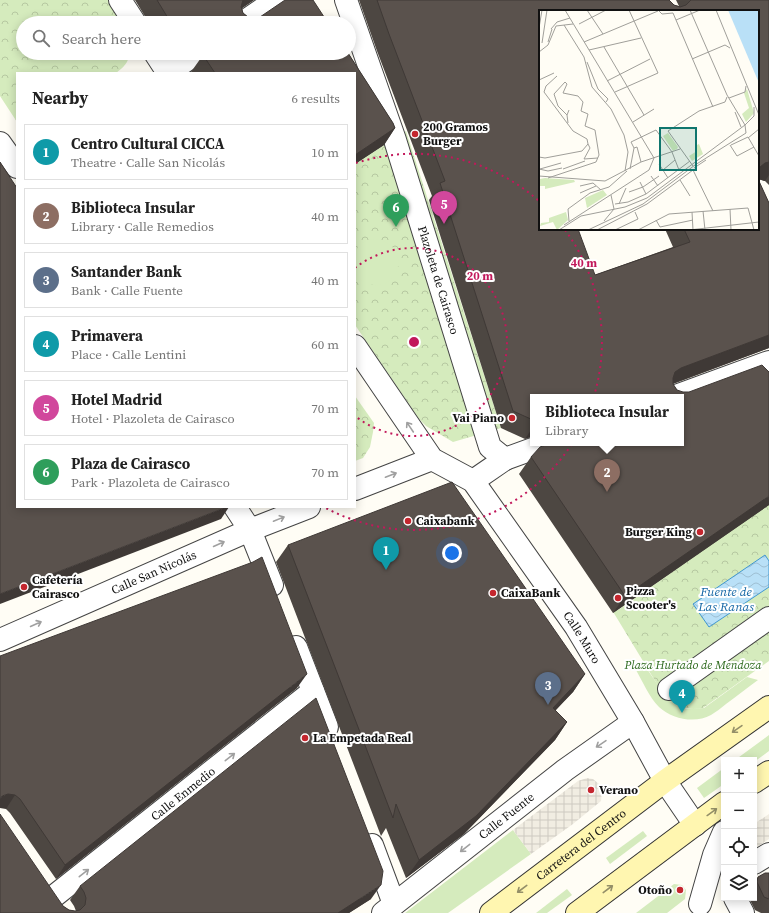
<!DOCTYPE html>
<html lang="en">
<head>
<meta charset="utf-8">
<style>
  :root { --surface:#fff; --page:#f6f6f6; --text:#222; --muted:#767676; --line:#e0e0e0; --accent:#c4262e }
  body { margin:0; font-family:"Source Serif 4",serif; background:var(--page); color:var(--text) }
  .controls { position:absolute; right:12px; bottom:12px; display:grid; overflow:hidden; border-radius:0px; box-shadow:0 2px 10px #0003 }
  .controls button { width:36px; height:36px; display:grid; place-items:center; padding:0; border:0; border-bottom:1px solid var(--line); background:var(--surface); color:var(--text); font:20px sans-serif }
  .you { position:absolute; left:452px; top:553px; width:14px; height:14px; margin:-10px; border:3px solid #fff; border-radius:50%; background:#1a73e8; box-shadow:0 0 0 6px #1a73e833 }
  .badge { display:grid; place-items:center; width:26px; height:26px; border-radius:50%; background:var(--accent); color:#fff; font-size:13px; font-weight:700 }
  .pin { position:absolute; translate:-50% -33px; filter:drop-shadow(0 1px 2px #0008) }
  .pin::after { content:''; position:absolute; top:21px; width:14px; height:12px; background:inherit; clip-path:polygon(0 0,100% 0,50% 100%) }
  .popup { position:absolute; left:530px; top:394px; width:154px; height:52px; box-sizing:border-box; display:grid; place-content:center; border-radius:0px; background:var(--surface); filter:drop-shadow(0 1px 3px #0005); font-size:13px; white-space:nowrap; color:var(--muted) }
  .popup b { font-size:15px; color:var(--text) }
  .popup::after { content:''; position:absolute; left:50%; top:100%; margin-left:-8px; border:8px solid transparent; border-top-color:var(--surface) }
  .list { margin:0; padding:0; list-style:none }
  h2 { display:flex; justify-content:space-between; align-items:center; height:52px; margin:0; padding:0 16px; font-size:17px }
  h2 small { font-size:13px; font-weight:400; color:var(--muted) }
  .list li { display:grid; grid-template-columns:26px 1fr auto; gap:12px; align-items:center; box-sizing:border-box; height:56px; margin:0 8px 8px; padding:0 8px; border:1px solid var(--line); border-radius:0px }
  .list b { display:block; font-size:15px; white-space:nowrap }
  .list p { margin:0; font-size:13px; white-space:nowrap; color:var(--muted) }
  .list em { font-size:13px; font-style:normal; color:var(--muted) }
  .icon { flex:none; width:22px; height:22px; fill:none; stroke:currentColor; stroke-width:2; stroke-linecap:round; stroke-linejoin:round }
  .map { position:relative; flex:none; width:769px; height:913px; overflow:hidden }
  .search { position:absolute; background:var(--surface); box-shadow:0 2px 10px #0003; left:16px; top:16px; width:340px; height:44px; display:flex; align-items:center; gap:10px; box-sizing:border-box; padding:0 14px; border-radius:22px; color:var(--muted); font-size:15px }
  .panel { position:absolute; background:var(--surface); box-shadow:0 2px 10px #0003; left:16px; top:72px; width:340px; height:436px; border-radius:0px }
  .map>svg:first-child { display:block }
</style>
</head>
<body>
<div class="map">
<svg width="769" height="913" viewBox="0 0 769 913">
  <defs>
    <pattern id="park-crowns" width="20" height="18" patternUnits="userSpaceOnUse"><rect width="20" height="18" fill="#d5ebbd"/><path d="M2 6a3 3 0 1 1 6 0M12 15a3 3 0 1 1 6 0" fill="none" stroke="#b6c8a1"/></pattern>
    <pattern id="plaza-grid" width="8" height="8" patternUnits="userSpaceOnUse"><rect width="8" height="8" fill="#f1ede2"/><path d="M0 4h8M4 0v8" fill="none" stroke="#cecac1"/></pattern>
    <pattern id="water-waves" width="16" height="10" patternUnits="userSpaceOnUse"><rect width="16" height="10" fill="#b9e0f7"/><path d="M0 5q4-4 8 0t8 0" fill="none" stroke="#9ebfd3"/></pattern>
  </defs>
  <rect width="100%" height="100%" fill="#fffdf5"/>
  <g fill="url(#park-crowns)">
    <path d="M0,0H110L124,23H23V53H130C128,63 124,67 116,73H17V122L0,96Z"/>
    <polygon points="406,131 501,428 453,442 426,426 419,419 355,325 355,164"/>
    <polygon points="355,396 374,423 373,432 370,447 363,458 355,461"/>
    <path d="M769,504V561L765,555L709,627L769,587V661L703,708C687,711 674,707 663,694L612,610H618Z"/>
  </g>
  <g fill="#d5ebbd">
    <path d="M373,239C410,241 403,288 374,285C367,284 362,282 358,277C355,273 355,270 355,265C355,249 356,243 373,239Z"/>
    <path d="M647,669L668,700L681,708L689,709L704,708L747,677L758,680C747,688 737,696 726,704C721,708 716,712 711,715C695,724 672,719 659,707C649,697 643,682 636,670Z"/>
    <polygon points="769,735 769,751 754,762 754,760 735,760"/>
    <polygon points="724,768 724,784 704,798 697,788"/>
    <polygon points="513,830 531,854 448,913 405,913"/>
    <polygon points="643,831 647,836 610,864 606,858"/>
    <polygon points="674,884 682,885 686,890 685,899 667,913 636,913"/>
    <polygon points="567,889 572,895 547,913 536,913"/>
  </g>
  <g fill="url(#plaza-grid)">
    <polygon points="587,778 593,779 599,784 602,791 601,801 573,824 531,854 513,830 578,781"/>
    <polygon points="769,814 769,839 754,849 754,824"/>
  </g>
  <polygon fill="url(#water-waves)" stroke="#3f96cf" points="765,555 769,561 769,587 709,627 693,604"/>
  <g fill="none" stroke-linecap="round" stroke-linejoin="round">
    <defs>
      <g id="pedestrian">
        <polyline points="120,0 135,23"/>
        <path id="s1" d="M346,0L395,140L490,447L505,459L549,443"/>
        <polyline points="155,53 168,73"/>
        <polyline points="673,397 769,362"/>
        <polyline points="473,481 505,459"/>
        <polyline points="669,689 769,618"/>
        <polyline points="735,898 743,913"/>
      </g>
      <g id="minor">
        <polyline points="242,23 276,0"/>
        <polyline points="168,73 197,53"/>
        <polyline points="0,143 17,167"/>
        <path id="s2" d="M355,346L432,459L473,481L576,627L633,722L665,781L695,825"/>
        <polyline points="355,489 432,459"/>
        <polyline points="235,507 250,530 272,585"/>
        <path id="s3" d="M0,640L250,530L309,507"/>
        <polyline points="296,647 327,727"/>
        <polyline points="372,845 394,904"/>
        <polyline points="754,863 769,854"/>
        <path id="s4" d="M53,897L313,691"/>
        <polyline points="700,904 714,855 724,832"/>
        <path id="s5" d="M383,913L565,770L633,722"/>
      </g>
      <g id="secondary">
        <polyline points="754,782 769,772"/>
        <path id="s6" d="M491,913L665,781L769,707"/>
        <polyline points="577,913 724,803"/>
      </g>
    </defs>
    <use href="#pedestrian" stroke="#444" stroke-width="24"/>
    <use href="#minor" stroke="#444" stroke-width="24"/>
    <use href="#secondary" stroke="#333" stroke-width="24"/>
    <use href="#pedestrian" stroke="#fff" stroke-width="22"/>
    <use href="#minor" stroke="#fff" stroke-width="22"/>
    <use href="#secondary" stroke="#fff6b0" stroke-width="22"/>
  </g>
  <g fill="#4d4742" fill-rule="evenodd">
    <polygon points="135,0 254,0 242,8 243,13 248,17 254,19 328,23 149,23"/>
    <path d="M359,0H669L674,5L679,6L676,0H769V185L765,181L758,179L769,203V348L673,384L677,390L769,505L613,613L519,474L531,457L681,443L533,397V436L525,439L501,428L429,200L432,196L377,51ZM540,11L758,229H665L673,247L595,275L540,229Z"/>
    <polygon points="206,53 348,53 393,123 395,128 384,145 355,164 355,73 191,73 191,72 203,55"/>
    <polygon points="288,545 585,674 573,692 555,710 567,722 555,740 464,834 406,878 386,828 381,836 276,562"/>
    <polygon points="0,656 297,688 56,879 10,813 6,809"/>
    <polygon points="769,873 769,913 761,913 755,910 749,898 754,898 754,883 758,877"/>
    <polygon points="80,886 371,899 349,913 0,913 63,906 69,910 75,911 76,911 74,906 70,900"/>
  </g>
  <g fill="#3f3936">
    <polygon points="243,0 254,0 235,13"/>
    <polygon points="395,128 384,145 355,164 355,155"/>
    <polygon points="769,162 769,175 765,181 758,179 758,169 760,167 765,163"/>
    <polygon points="769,335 769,348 669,385 675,372 681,368"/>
    <polygon points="533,427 533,436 525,439"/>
    <polygon points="769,496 769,505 613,613 625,596"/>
    <polygon points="227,507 229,507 221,519 0,604 0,594"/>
    <polygon points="307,674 297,688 56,879 65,865"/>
    <polygon points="585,674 573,692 541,726 553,708"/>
    <polygon points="567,722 555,740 464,834 406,878 419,860"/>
    <polygon points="8,794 15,795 6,809 0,808 0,799 2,796"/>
    <polygon points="381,885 371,899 349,913 338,913"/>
  </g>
  <g fill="#5a524d" stroke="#3f3936">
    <polygon points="157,0 243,0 241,7 243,13 248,17 254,19 260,17 285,0 313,0 328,23 171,23"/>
    <polygon points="377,0 669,0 674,5 680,7 686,5 691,0 769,0 769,162 765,163 760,167 758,172 758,11 540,11 540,229 578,229 595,275 690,242 684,229 758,229 758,177 758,179 769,203 769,335 681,368 675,372 673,378 673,384 677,390 683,392 689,392 762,365 769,372 769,496 625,596 531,457 540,447 551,443 681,443 681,397 533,397 533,420 513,411 440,183 445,181 389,34"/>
    <polygon points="206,53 348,53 393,123 395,128 355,155 355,73 215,73 203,55"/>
    <polygon points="0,162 17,188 17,507 227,507 0,594"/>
    <polygon points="452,482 585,674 553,708 567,722 476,816 419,860 396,804 393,818 288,545"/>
    <polygon points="262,557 307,674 65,865 20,799 15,795 8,794 2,796 0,799 0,656 253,562"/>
    <polygon points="316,698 383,871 381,885 338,913 0,913 0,814 63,906 69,910 75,911 80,910 85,905 86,898 84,892 80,886"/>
    <polygon points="765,873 769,873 769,899 764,897 757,882 758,877"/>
  </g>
  <defs><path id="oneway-shaft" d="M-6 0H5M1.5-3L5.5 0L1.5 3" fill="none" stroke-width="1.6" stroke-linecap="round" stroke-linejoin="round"/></defs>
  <g stroke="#a0a0a0">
    <use href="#oneway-shaft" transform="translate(410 427) rotate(-124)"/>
    <use href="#oneway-shaft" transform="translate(391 475) rotate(-21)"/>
    <use href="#oneway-shaft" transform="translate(279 519) rotate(-22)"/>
    <use href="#oneway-shaft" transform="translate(219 544) rotate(-24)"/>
    <use href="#oneway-shaft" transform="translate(36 624) rotate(-24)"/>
    <use href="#oneway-shaft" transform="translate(601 744) rotate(146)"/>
    <use href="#oneway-shaft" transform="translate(230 757) rotate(-38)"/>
    <use href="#oneway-shaft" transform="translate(465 848) rotate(142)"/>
    <use href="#oneway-shaft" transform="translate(84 873) rotate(-38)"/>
  </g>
  <g stroke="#948f68">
    <use href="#oneway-shaft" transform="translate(737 729) rotate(145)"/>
    <use href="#oneway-shaft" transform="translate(712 812) rotate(-36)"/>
    <use href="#oneway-shaft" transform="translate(522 889) rotate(143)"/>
    <use href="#oneway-shaft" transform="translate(608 889) rotate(-37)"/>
  </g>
  <g fill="none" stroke="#c2185b" stroke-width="2" stroke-dasharray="2 4">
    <path d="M355 268A94 94 0 1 1 355 416"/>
    <path d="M356 163A188 188 0 0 1 540 202M565 230A188 188 0 0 1 324 507"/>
  </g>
  <g fill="#c4262e" stroke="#fff" stroke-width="1.5">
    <circle cx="415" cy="134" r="4"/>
    <circle cx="512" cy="418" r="4"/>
    <circle cx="408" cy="521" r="4"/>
    <circle cx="700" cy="532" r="4"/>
    <circle cx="24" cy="587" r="4"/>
    <circle cx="493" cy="593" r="4"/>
    <circle cx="618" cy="598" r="4"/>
    <circle cx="305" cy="738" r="4"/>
    <circle cx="591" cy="790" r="4"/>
    <circle cx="680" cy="890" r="4"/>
  </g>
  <g text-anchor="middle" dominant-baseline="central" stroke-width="4" stroke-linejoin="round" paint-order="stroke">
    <g font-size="12" font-weight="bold" fill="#111" stroke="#fff" text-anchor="start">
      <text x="423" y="127">200 Gramos<tspan x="423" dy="14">Burger</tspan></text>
      <text x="504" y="418" text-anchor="end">Vai Piano</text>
      <text x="416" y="521">Caixabank</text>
      <text x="692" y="532" text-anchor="end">Burger King</text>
      <text x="32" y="580">Cafetería<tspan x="32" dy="14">Cairasco</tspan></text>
      <text x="626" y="591">Pizza<tspan x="626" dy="14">Scooter's</tspan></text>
      <text x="501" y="593">CaixaBank</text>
      <text x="313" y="738">La Empetada Real</text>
      <text x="599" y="790">Verano</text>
      <text x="672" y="890" text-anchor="end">Otoño</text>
    </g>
    <g font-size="12" fill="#111" stroke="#fff">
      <text stroke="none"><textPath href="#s1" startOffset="295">Plazoleta de Cairasco</textPath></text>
      <text stroke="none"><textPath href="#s3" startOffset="168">Calle San Nicolás</textPath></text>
      <text stroke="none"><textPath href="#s2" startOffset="374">Calle Muro</textPath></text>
      <text stroke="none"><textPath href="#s4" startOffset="166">Calle Enmedio</textPath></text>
      <text stroke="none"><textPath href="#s5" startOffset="157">Calle Fuente</textPath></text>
      <text stroke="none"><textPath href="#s6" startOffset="113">Carretera del Centro</textPath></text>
    </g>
    <g font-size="12" font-style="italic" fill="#2f6b1f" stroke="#fff">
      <text x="693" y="665">Plaza Hurtado de Mendoza</text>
    </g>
    <g font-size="13" font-style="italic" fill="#1768a6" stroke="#fff">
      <text x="726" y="591">Fuente de<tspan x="726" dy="15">Las Ranas</tspan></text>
    </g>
  </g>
  <g transform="translate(539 10)">
    <rect width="220" height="220" fill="#fffdf5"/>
    <path d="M208,79L215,103L207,112L203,104L210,98L205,83ZM6,168L35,170L36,172L6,179V176H1V169Z" fill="#d5ebbd"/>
    <path d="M129,123L139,137L138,139L134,141L124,126ZM160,134L164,144L153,151L150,146L158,141L156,136ZM64,180L68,185L48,198L46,188Z" fill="#d5ebbd"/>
    <path d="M27,202L29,210L18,220L14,212L1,216L2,213L10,212V208Z" fill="#d5ebbd"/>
    <path d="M189,0H220V73Z" fill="#b9e0f7"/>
    <path fill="none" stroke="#a09f9a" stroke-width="1" d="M48,0L64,24M119,0L123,4L134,3L174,97M151,0L188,85L206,115M177,0L220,105M137,10L161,0M40,14L67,0M25,15L45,47L53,77L72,99L85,125L89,142L86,161M0,18L3,0M12,19L18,12L31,8M9,32L13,19M45,32L119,1M3,33L8,0M65,37L105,105M50,40L102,28M0,42L9,35L17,16L34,14M153,49L186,35L191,38M48,52L59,79L69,89L67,92M0,70L15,63M68,71L111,49M76,82L119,63L90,0M190,88L206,82L207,76M196,102L202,117M94,112L115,99M29,113L28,105L30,100M206,115L215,106V97M209,128L220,119M49,134L51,138L45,149L59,148M191,135L198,146L215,137M192,135L209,127L220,146M0,147L6,148L43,141L49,134L48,129L34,121L5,82L7,76L18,66M102,152L98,137L95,138L92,132L117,120L133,142L140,160M120,154L129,168M154,156L129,121L160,101L186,92L188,87M155,158L167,150M0,159L9,161L23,158M1,159L22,153M24,159L46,151M91,159L95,138M124,160L136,150M154,160L174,201M0,166L66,171L102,152L141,139M112,166L119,176M9,168L57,152L60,145L56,120L46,116L49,104L42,101L44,92L39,86L24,83L28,74L26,72L15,84L19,96L28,105M141,170L151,186M101,172L107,184M41,176L54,173L62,180M90,182L104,177L120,166M41,183L57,176M76,194L89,192L107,184L151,151M80,194L87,178M191,199L192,220M164,201L166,220M153,202L154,220M117,210L121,217L154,210M30,211L29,199L51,183L70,177L88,161M65,211L75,199L72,185M25,215L110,160L115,148L26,0M20,220L42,206L86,197L108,188L206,115L207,123L156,155L104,194L49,220M58,220L108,194L154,160M76,220L99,209L96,202M99,220L130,204L209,198L215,220M150,220L220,212"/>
    <path fill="#0f766e" fill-opacity="0.15" stroke="#0f766e" stroke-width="2" d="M121,118H157V160H121Z"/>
    <rect width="220" height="220" fill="none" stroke="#111" stroke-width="2"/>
  </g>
  <circle cx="414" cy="342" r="6" fill="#c2185b" stroke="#fff" stroke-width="2"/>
  <g font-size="12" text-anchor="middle" font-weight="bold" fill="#c2185b" stroke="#fff" stroke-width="4" stroke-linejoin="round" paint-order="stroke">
    <text x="584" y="267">40 m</text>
    <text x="480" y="280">20 m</text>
  </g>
</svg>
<div class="controls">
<button>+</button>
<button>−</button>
<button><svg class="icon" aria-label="locate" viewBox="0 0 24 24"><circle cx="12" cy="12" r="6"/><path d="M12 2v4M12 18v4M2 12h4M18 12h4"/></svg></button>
<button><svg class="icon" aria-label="layers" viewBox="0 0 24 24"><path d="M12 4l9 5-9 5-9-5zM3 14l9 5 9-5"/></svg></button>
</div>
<div class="you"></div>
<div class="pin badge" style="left:386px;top:570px;background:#0f9aa8">1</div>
<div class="pin badge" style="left:607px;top:492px;background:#8d6e63">2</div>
<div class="popup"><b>Biblioteca Insular</b>Library</div>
<div class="pin badge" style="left:548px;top:705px;background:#5c6f8a">3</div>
<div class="pin badge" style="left:682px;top:713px;background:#0f9aa8">4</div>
<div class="pin badge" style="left:444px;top:224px;background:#d1479c">5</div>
<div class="pin badge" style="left:396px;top:227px;background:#2e9e5b">6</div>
<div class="search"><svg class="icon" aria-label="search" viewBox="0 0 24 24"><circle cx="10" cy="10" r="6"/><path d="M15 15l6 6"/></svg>Search here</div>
<section class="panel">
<h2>Nearby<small>6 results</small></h2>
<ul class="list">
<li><span class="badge" style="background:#0f9aa8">1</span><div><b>Centro Cultural CICCA</b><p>Theatre · Calle San Nicolás</p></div><em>10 m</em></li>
<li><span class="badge" style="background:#8d6e63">2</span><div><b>Biblioteca Insular</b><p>Library · Calle Remedios</p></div><em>40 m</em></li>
<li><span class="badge" style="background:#5c6f8a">3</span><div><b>Santander Bank</b><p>Bank · Calle Fuente</p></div><em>40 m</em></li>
<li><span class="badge" style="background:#0f9aa8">4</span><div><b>Primavera</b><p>Place · Calle Lentini</p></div><em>60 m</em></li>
<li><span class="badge" style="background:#d1479c">5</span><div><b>Hotel Madrid</b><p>Hotel · Plazoleta de Cairasco</p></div><em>70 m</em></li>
<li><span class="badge" style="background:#2e9e5b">6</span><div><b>Plaza de Cairasco</b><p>Park · Plazoleta de Cairasco</p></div><em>70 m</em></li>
</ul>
</section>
</div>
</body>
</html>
